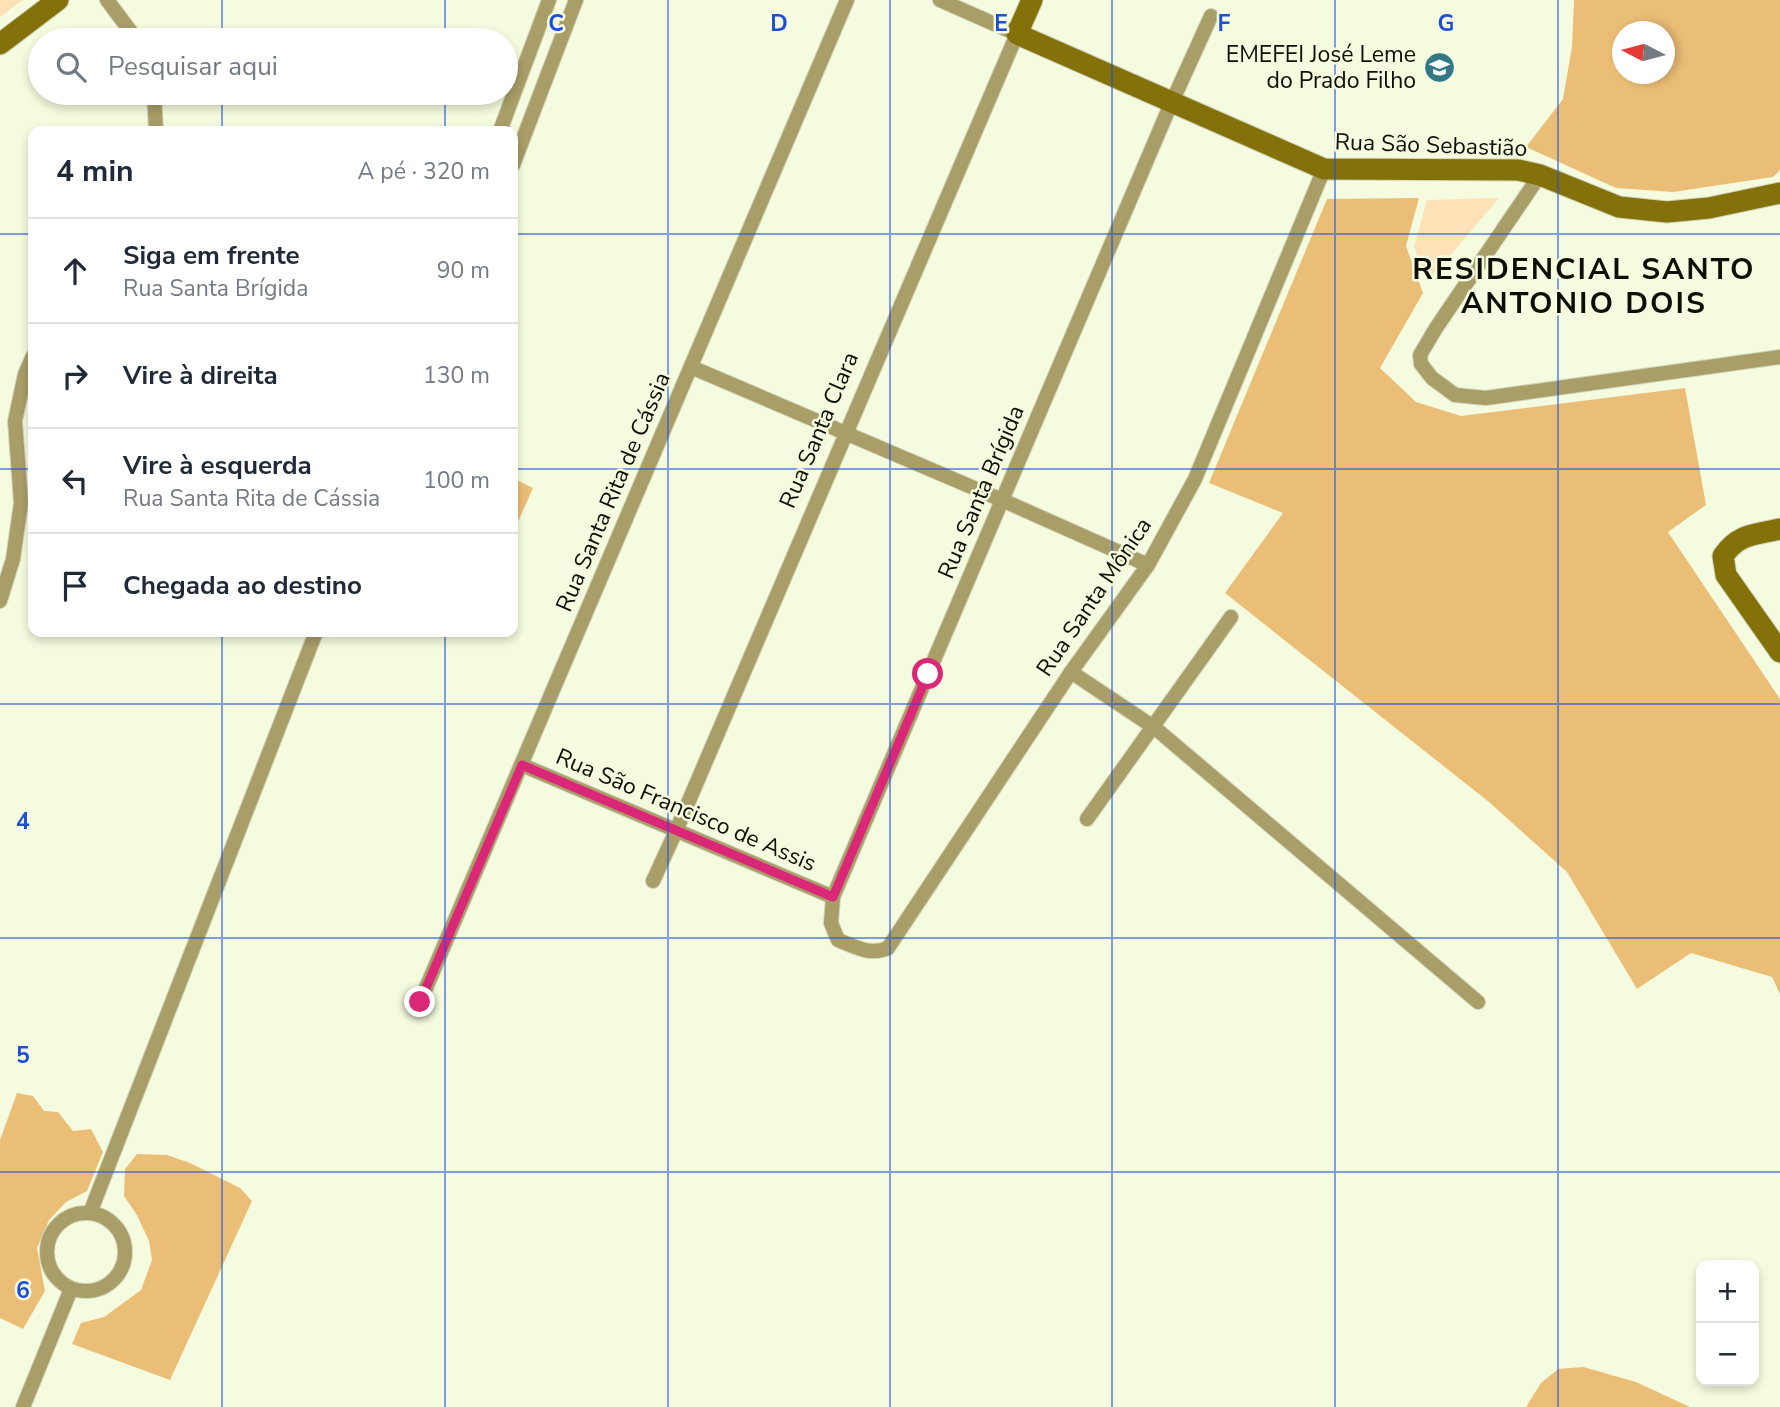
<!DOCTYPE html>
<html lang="pt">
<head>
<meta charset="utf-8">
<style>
  :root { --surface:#fff; --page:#f6f6f7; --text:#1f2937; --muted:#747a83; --line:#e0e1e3 }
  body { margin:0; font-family:"Nunito Sans",sans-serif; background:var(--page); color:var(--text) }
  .controls { position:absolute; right:21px; bottom:21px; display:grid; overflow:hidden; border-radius:14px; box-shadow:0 4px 10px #0003 }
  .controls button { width:63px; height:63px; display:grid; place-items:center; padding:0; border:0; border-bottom:2px solid var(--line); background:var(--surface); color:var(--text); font:35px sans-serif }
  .compass { position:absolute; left:1612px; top:21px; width:63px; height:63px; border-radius:50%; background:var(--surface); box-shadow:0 4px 10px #0003; rotate:276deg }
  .stop { position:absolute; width:21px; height:21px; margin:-16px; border:5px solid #db2777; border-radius:50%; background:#fff }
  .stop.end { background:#db2777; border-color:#fff; box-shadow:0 2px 7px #0008 }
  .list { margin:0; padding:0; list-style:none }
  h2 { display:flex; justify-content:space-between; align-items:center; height:91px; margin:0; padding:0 28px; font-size:30px }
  h2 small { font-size:23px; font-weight:400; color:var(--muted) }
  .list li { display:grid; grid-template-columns:46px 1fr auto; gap:21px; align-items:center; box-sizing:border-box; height:105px; padding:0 28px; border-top:2px solid var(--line) }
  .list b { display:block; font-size:26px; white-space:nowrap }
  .list p { margin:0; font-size:23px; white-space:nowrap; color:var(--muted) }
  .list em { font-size:23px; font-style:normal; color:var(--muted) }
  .icon { flex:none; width:38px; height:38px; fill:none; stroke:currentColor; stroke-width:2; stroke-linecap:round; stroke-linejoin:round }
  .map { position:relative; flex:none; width:1780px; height:1407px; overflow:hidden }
  .search { position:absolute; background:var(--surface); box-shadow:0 4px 10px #0003; left:28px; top:28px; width:490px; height:77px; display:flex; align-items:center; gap:18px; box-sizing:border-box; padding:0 24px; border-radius:38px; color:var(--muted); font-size:26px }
  .panel { position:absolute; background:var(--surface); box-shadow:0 4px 10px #0003; left:28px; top:126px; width:490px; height:511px; border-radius:14px }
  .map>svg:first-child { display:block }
</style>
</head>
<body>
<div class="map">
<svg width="1780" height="1407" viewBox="0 0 1780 1407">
  <rect width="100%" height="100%" fill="#f5fbde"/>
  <g fill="#fde1b7">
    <polygon points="0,0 23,0 0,17"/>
    <polygon points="1499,198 1436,272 1427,281 1414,247 1427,200"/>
  </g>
  <g fill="#ebbe77" fill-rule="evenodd">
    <path d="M1574,0H1780V170L1773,177L1673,192L1616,188L1526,147L1563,99L1572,47ZM1622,32H1664V74H1622Z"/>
    <polygon points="1419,198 1406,246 1423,293 1380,368 1416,402 1461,416 1685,388 1706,505 1668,532 1780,699 1780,994 1772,977 1691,953 1637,989 1567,872 1489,802 1225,593 1283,513 1209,483 1327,199"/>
    <polygon points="513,478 533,488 513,533"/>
    <polygon points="17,1093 33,1096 44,1111 58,1112 73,1131 91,1129 103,1152 87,1191 66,1202 49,1220 37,1248 45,1291 23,1329 0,1318 0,1140"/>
    <polygon points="137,1154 167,1155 190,1163 240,1188 252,1201 170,1380 72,1344 81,1323 104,1317 141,1290 152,1260 149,1241 137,1215 124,1196 125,1169"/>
    <polygon points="1583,1367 1636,1382 1690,1407 1526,1407 1541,1383 1558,1369"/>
  </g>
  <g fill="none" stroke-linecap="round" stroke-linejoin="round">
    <defs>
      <g id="street">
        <polyline points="107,0 137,40"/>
        <path d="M1211,16L1167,113L833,897L831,923L838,940C856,947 870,956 888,948L1071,672L1148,565L1195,479L1324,169"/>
        <polyline points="154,93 156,131"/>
        <polyline points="500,131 549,0"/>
        <polyline points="513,165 576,0"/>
        <polyline points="1540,175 1436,328 1420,355 1421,364 1432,378 1455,395 1486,398 1780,357"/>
        <polyline points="691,367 1002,500 1148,565"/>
        <polyline points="0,601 13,559 21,503 15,421 25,374 33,356"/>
        <polyline points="1071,672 1155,728 1478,1002"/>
        <polyline points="522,765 833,897"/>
        <polyline points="1087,819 1231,617"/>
        <polyline points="653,881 676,831 1017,34 940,0"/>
        <polyline points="420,1002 847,0"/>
        <circle cx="86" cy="1252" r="39"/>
        <polyline points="90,1213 316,632"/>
        <polyline points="23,1407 71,1289"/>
      </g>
      <g id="secondary">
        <polyline points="1032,0 1017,34 1324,169 1518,170 1540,175 1619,207 1667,212 1709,208 1780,193"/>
        <polyline points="0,44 58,0"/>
        <path d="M1780,529C1755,535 1739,533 1723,556L1726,575L1780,652"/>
      </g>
    </defs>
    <use href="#street" stroke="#d0d5bb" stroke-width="16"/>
    <use href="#secondary" stroke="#d0d5bb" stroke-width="23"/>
    <use href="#street" stroke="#a99d68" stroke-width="14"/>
    <use href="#secondary" stroke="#84710a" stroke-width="21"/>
  </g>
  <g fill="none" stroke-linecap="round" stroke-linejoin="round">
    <polyline stroke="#db2777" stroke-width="9" points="420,1002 522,765 833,897 928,674"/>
  </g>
  <path fill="none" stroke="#1d4ed8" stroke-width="2" stroke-opacity="0.55" d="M222,0V40M445,0V40M668,0V1407M890,0V1407M1112,0V1407M1335,0V1407M1558,0V1407M222,93V131M445,93V131M0,234H33M513,234H1780M0,469H33M513,469H1780M222,632V1407M445,632V1407M0,704H1780M0,938H1780M0,1172H1780"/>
  <defs>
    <symbol id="school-disc" viewBox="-11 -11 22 22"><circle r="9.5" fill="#327985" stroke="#f5fbde"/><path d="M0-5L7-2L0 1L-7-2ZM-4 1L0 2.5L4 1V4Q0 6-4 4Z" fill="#fff"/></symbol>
  </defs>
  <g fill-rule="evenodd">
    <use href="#school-disc" x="1422" y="50" width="35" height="35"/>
  </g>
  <g text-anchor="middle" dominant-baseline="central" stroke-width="5" stroke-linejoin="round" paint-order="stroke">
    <g font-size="23" fill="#0d0f06" stroke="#f5fbde" text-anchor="end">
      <text x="1416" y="54">EMEFEI José Leme<tspan x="1416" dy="26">do Prado Filho</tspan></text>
    </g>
    <g font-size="23" fill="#0d0f06" stroke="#f5fbde">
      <text transform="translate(1431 145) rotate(2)">Rua São Sebastião</text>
      <text transform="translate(819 430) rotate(-67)">Rua Santa Clara</text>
      <text transform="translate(613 492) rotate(-67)">Rua Santa Rita de Cássia</text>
      <text transform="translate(981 492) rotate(-67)">Rua Santa Brígida</text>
      <text transform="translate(1094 597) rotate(-56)">Rua Santa Mônica</text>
      <text transform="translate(686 810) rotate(23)">Rua São Francisco de Assis</text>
    </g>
    <g font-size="30" font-weight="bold" letter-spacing="2" fill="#0d0f06" stroke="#f5fbde">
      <text x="1584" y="269">RESIDENCIAL SANTO<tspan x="1584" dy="34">ANTONIO DOIS</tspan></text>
    </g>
  </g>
  <g font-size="23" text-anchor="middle" font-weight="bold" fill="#1d4ed8" stroke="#f5fbde" stroke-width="5" stroke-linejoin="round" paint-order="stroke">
    <text x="556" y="31">C</text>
    <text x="779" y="31">D</text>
    <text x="1001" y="31">E</text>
    <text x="1224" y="31">F</text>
    <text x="1446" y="31">G</text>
    <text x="23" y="829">4</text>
    <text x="23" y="1063">5</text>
    <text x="23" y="1298">6</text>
  </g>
</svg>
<div class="controls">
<button>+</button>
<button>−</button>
</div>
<svg class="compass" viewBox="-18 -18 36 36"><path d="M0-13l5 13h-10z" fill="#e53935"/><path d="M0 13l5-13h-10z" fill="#747a83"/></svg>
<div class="stop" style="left:928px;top:674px"></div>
<div class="stop end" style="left:420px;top:1002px"></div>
<div class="search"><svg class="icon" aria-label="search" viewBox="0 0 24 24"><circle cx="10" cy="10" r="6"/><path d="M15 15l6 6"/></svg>Pesquisar aqui</div>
<section class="panel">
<h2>4 min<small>A pé · 320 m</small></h2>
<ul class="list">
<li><svg class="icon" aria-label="ahead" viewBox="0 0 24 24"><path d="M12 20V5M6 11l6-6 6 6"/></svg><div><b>Siga em frente</b><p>Rua Santa Brígida</p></div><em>90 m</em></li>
<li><svg class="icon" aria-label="right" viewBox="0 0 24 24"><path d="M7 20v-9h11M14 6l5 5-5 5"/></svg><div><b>Vire à direita</b></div><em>130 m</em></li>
<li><svg class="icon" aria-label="left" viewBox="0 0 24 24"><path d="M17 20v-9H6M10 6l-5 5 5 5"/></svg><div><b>Vire à esquerda</b><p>Rua Santa Rita de Cássia</p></div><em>100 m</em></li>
<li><svg class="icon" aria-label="arrive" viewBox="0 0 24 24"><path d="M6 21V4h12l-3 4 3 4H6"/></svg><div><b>Chegada ao destino</b></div></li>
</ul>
</section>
</div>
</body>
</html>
